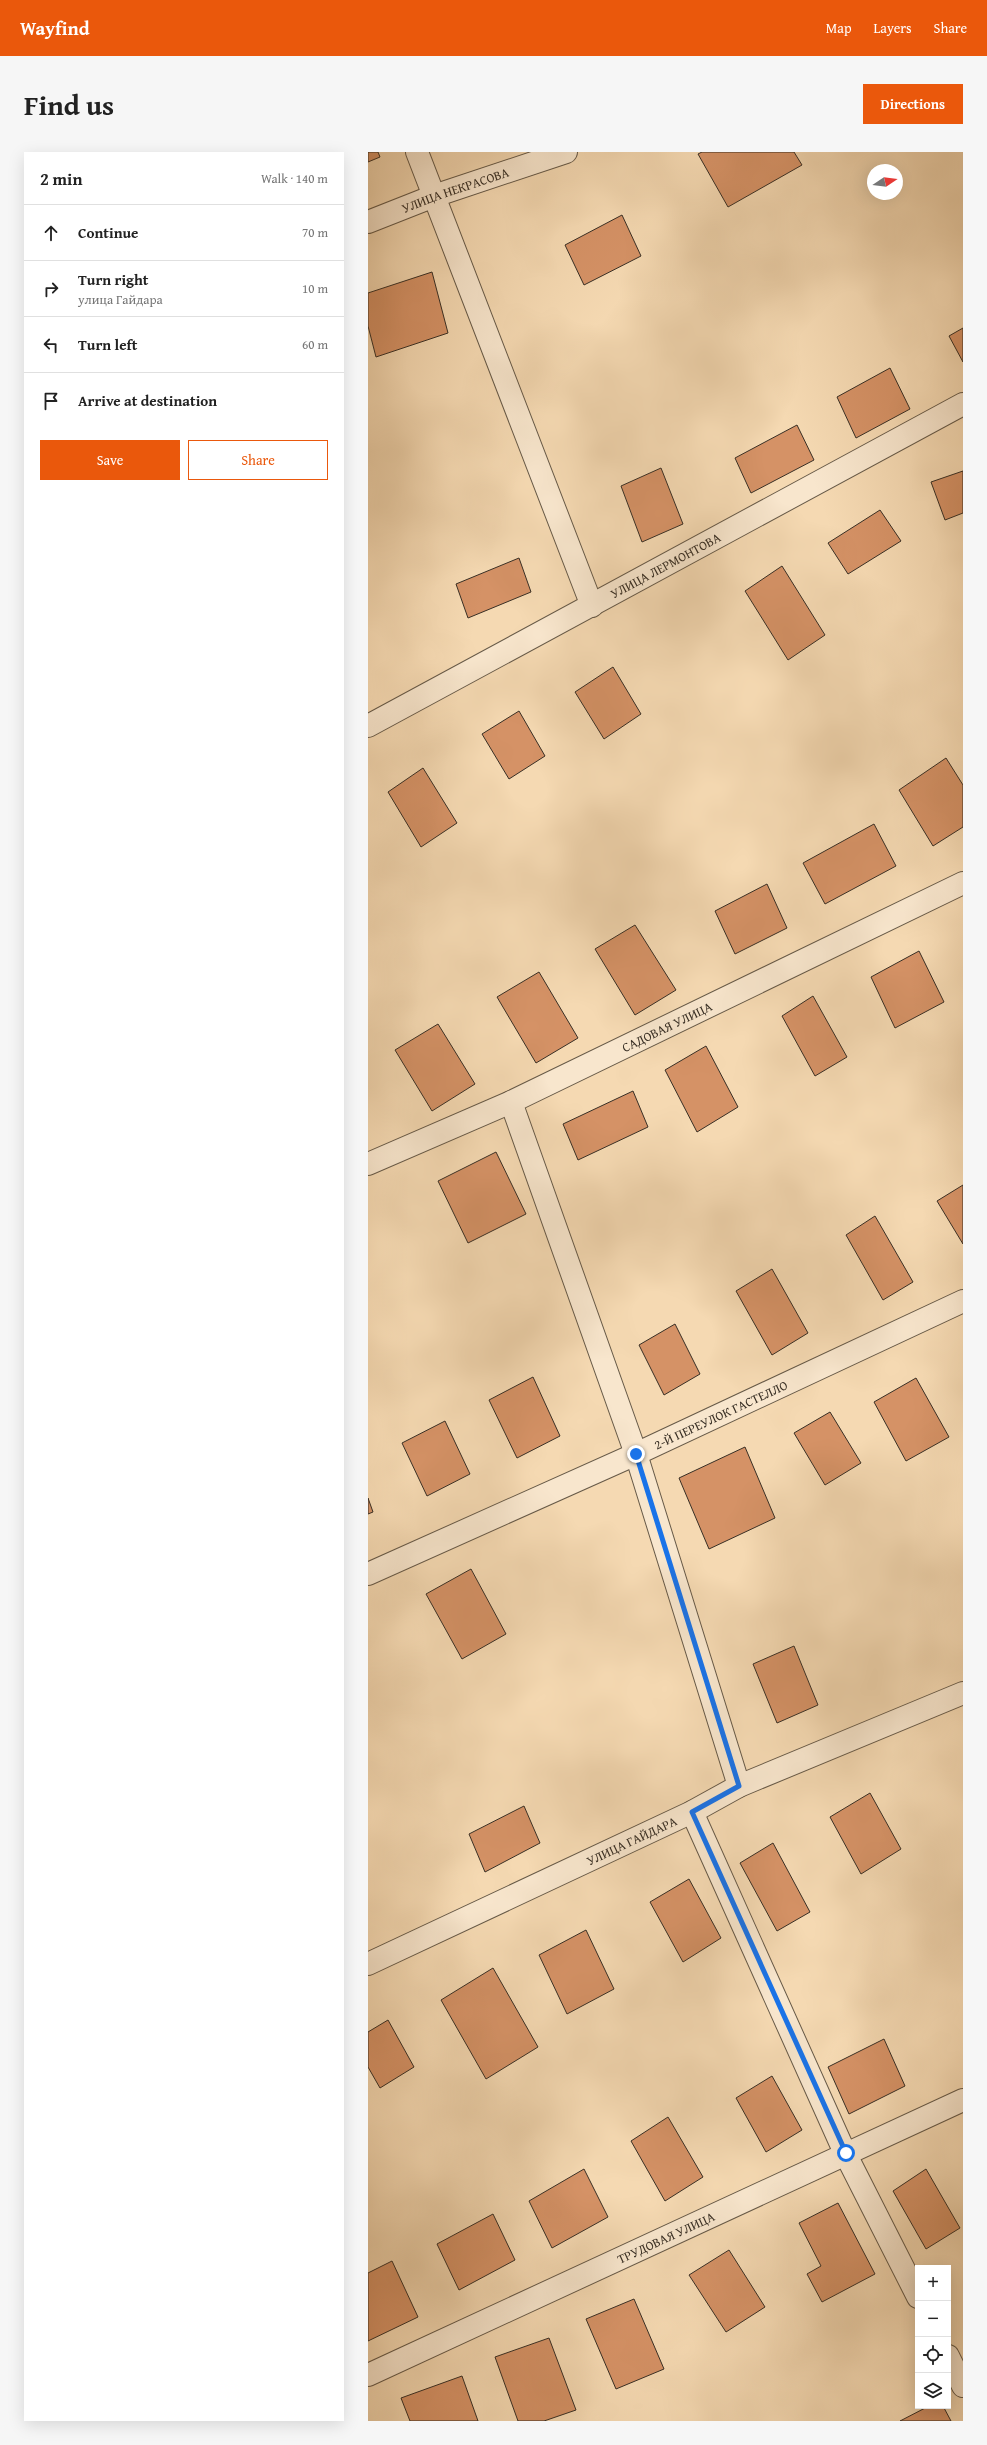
<!DOCTYPE html>
<html lang="en">
<head>
<meta charset="utf-8">
<style>
  :root { --surface:#fff; --page:#f6f6f6; --text:#222; --muted:#767676; --line:#e0e0e0; --accent:#ea580c }
  body { margin:0; font-family:"Gentium Book Plus",serif; background:var(--page); color:var(--text) }
  .controls { position:absolute; right:12px; bottom:12px; display:grid; overflow:hidden; border-radius:0px; box-shadow:0 4px 16px #0002 }
  .controls button { width:36px; height:36px; display:grid; place-items:center; padding:0; border:0; border-bottom:1px solid var(--line); background:var(--surface); color:var(--text); font:20px sans-serif }
  .compass { position:absolute; left:499px; top:12px; width:36px; height:36px; border-radius:50%; background:var(--surface); box-shadow:0 4px 16px #0002; rotate:77deg }
  .stop { position:absolute; width:12px; height:12px; margin:-9px; border:3px solid #1a73e8; border-radius:50%; background:#fff }
  .stop.end { background:#1a73e8; border-color:#fff; box-shadow:0 1px 4px #0008 }
  .list { margin:0; padding:0; list-style:none }
  h2 { display:flex; justify-content:space-between; align-items:center; height:52px; margin:0; padding:0 16px; font-size:17px }
  h2 small { font-size:13px; font-weight:400; color:var(--muted) }
  .list li { display:grid; grid-template-columns:26px 1fr auto; gap:12px; align-items:center; box-sizing:border-box; height:56px; padding:0 16px; border-top:1px solid var(--line) }
  .list b { display:block; font-size:15px; white-space:nowrap }
  .list p { margin:0; font-size:13px; white-space:nowrap; color:var(--muted) }
  .list em { font-size:13px; font-style:normal; color:var(--muted) }
  .actions { display:flex; gap:8px; padding:12px 16px }
  .actions a { flex:1; padding:9px 0; border:1px solid var(--accent); border-radius:0px; text-align:center; font-size:14px; color:var(--accent) }
  .actions .main { background:var(--accent); color:#fff }
  .icon { flex:none; width:22px; height:22px; fill:none; stroke:currentColor; stroke-width:2; stroke-linecap:round; stroke-linejoin:round }
  .map { position:relative; flex:none; width:595px; height:2269px; overflow:hidden; border-radius:0px }
  header { display:flex; align-items:center; gap:24px; box-sizing:border-box; height:56px; padding:0 20px; background:var(--accent); color:#fff }
  header strong { font-size:19px }
  nav { display:flex; gap:22px; margin-inline-start:auto; font-size:14px }
  .intro { display:flex; align-items:center; justify-content:space-between; box-sizing:border-box; height:96px; padding:0 24px }
  h1 { margin:0; font-size:28px }
  .button { padding:10px 18px; border-radius:0px; background:var(--accent); color:#fff; font-size:14px; font-weight:700 }
  main { display:flex; gap:24px; padding:0 24px }
  aside { flex:1; background:var(--surface); border-radius:0px; box-shadow:0 4px 16px #0002 }
  .map>svg:first-child { display:block }
</style>
</head>
<body>
<header>
<strong>Wayfind</strong>
<nav><a>Map</a><a>Layers</a><a>Share</a></nav>
</header>
<div class="intro"><h1>Find us</h1><a class="button">Directions</a></div>
<main>
<aside>
<h2>2 min<small>Walk · 140 m</small></h2>
<ul class="list">
<li><svg class="icon" aria-label="ahead" viewBox="0 0 24 24"><path d="M12 20V5M6 11l6-6 6 6"/></svg><div><b>Continue</b></div><em>70 m</em></li>
<li><svg class="icon" aria-label="right" viewBox="0 0 24 24"><path d="M7 20v-9h11M14 6l5 5-5 5"/></svg><div><b>Turn right</b><p>улица Гайдара</p></div><em>10 m</em></li>
<li><svg class="icon" aria-label="left" viewBox="0 0 24 24"><path d="M17 20v-9H6M10 6l-5 5 5 5"/></svg><div><b>Turn left</b></div><em>60 m</em></li>
<li><svg class="icon" aria-label="arrive" viewBox="0 0 24 24"><path d="M6 21V4h12l-3 4 3 4H6"/></svg><div><b>Arrive at destination</b></div></li>
</ul>
<div class="actions"><a class="main">Save</a><a>Share</a></div>
</aside>
<div class="map">
<svg width="595" height="2269" viewBox="0 0 595 2269">
  <rect width="100%" height="100%" fill="#f5d9b2"/>
  <filter id="stains"><feTurbulence type="fractalNoise" baseFrequency=".005" numOctaves="4"/><feColorMatrix values="0 0 0 0 .2 0 0 0 0 .09 0 0 0 0 .02 0 0 0 .5 -.17"/></filter>
  <radialGradient id="worn" r=".72"><stop offset=".6" stop-color="#630" stop-opacity="0"/><stop offset="1" stop-color="#630" stop-opacity=".3"/></radialGradient>
  <g fill="#d59266" stroke="#382f25">
    <polygon points="0,0 10,0 12,5 0,10"/>
    <polygon points="334,0 426,0 434,13 360,55 330,2"/>
    <polygon points="254,63 273,104 216,133 197,93"/>
    <polygon points="64,120 80,181 8,205 0,174 0,141"/>
    <polygon points="595,176 595,210 581,184"/>
    <polygon points="522,216 542,257 488,286 469,245"/>
    <polygon points="429,273 446,308 383,341 367,306"/>
    <polygon points="293,316 315,372 274,390 253,334"/>
    <polygon points="595,319 595,361 577,368 563,330"/>
    <polygon points="512,358 533,389 480,422 460,391"/>
    <polygon points="151,406 163,440 100,466 88,432"/>
    <polygon points="414,414 457,483 420,508 377,439"/>
    <polygon points="245,515 273,562 236,587 207,540"/>
    <polygon points="151,559 177,604 141,627 114,582"/>
    <polygon points="578,606 595,633 595,675 565,694 531,638"/>
    <polygon points="55,616 89,671 53,695 20,640"/>
    <polygon points="506,672 528,714 457,752 435,711"/>
    <polygon points="399,732 419,776 367,802 347,759"/>
    <polygon points="267,773 308,838 267,863 227,797"/>
    <polygon points="551,799 576,850 527,876 503,825"/>
    <polygon points="171,820 210,886 168,911 129,845"/>
    <polygon points="445,844 479,905 447,924 414,864"/>
    <polygon points="70,872 107,932 64,959 27,898"/>
    <polygon points="338,894 370,955 329,980 297,918"/>
    <polygon points="265,939 280,975 210,1008 195,972"/>
    <polygon points="128,1000 158,1062 100,1091 70,1029"/>
    <polygon points="595,1033 595,1092 569,1049"/>
    <polygon points="507,1064 545,1130 515,1148 478,1083"/>
    <polygon points="404,1117 440,1181 404,1203 368,1139"/>
    <polygon points="307,1172 332,1222 296,1243 271,1193"/>
    <polygon points="165,1225 192,1284 149,1306 121,1248"/>
    <polygon points="548,1226 581,1285 538,1309 506,1250"/>
    <polygon points="462,1260 493,1311 457,1333 426,1281"/>
    <polygon points="77,1269 102,1322 59,1344 34,1291"/>
    <polygon points="377,1295 407,1366 341,1397 311,1326"/>
    <polygon points="0,1346 5,1360 0,1362"/>
    <polygon points="103,1417 138,1482 94,1507 58,1442"/>
    <polygon points="426,1494 450,1553 409,1571 385,1512"/>
    <polygon points="502,1641 533,1697 493,1722 462,1665"/>
    <polygon points="156,1654 172,1691 117,1720 101,1682"/>
    <polygon points="405,1691 442,1760 409,1779 372,1711"/>
    <polygon points="321,1727 353,1786 315,1810 282,1750"/>
    <polygon points="218,1778 246,1837 199,1862 171,1803"/>
    <polygon points="125,1816 170,1895 118,1927 73,1848"/>
    <polygon points="20,1868 46,1915 12,1936 0,1915 0,1880"/>
    <polygon points="516,1887 537,1934 481,1962 460,1915"/>
    <polygon points="404,1924 434,1978 398,2000 368,1946"/>
    <polygon points="300,1965 335,2025 297,2049 263,1989"/>
    <polygon points="216,2017 240,2065 184,2096 161,2049"/>
    <polygon points="558,2017 592,2076 558,2097 525,2039"/>
    <polygon points="470,2051 507,2122 454,2150 439,2122 453,2114 431,2071"/>
    <polygon points="125,2062 147,2108 91,2138 69,2092"/>
    <polygon points="361,2098 397,2155 358,2180 321,2123"/>
    <polygon points="24,2109 50,2165 0,2189 0,2121"/>
    <polygon points="266,2147 296,2217 248,2237 218,2167"/>
    <polygon points="181,2186 208,2258 176,2269 150,2269 127,2205"/>
    <polygon points="94,2224 110,2269 42,2269 33,2246"/>
    <polygon points="561,2254 575,2254 583,2269 532,2269"/>
  </g>
  <g fill="none" stroke-linecap="round" stroke-linejoin="round">
    <defs>
      <g id="minor">
        <polyline points="49,0 224,454"/>
        <path id="s1" d="M0,70L66,44L198,0"/>
        <path id="s2" d="M0,574L595,252"/>
        <polyline points="143,950 268,1302 371,1634"/>
        <path id="s3" d="M0,1012L143,950L595,731"/>
        <path id="s4" d="M0,1422L268,1302L595,1149"/>
        <polyline points="324,1660 477,2001 550,2145"/>
        <path id="s5" d="M0,1812L324,1660L371,1634L595,1541"/>
        <polyline points="580,2204 595,2234"/>
        <path id="s6" d="M0,2223L595,1948"/>
      </g>
    </defs>
    <use href="#minor" stroke="#675a48" stroke-width="24"/>
    <use href="#minor" stroke="#f8e6cd" stroke-width="22"/>
  </g>
  <g fill="none" stroke-linecap="round" stroke-linejoin="round">
    <polyline stroke="#1a73e8" stroke-width="5" points="268,1302 371,1634 324,1660 478,2001"/>
  </g>
  <g text-anchor="middle" dominant-baseline="central" stroke-width="4" stroke-linejoin="round" paint-order="stroke">
    <g font-size="13" fill="#382f25" stroke="#f8e6cd">
      <text stroke="none"><textPath href="#s1" startOffset="93">УЛИЦА НЕКРАСОВА</textPath></text>
      <text stroke="none"><textPath href="#s2" startOffset="338">УЛИЦА ЛЕРМОНТОВА</textPath></text>
      <text stroke="none"><textPath href="#s3" startOffset="329">САДОВАЯ УЛИЦА</textPath></text>
      <text stroke="none"><textPath href="#s4" startOffset="387">2-Й ПЕРЕУЛОК ГАСТЕЛЛО</textPath></text>
      <text stroke="none"><textPath href="#s5" startOffset="291">УЛИЦА ГАЙДАРА</textPath></text>
      <text stroke="none"><textPath href="#s6" startOffset="328">ТРУДОВАЯ УЛИЦА</textPath></text>
    </g>
  </g>
  <rect width="100%" height="100%" filter="url(#stains)"/>
  <rect width="100%" height="100%" fill="url(#worn)"/>
</svg>
<div class="controls">
<button>+</button>
<button>−</button>
<button><svg class="icon" aria-label="locate" viewBox="0 0 24 24"><circle cx="12" cy="12" r="6"/><path d="M12 2v4M12 18v4M2 12h4M18 12h4"/></svg></button>
<button><svg class="icon" aria-label="layers" viewBox="0 0 24 24"><path d="M12 4l9 5-9 5-9-5zM3 14l9 5 9-5"/></svg></button>
</div>
<svg class="compass" viewBox="-18 -18 36 36"><path d="M0-13l5 13h-10z" fill="#e53935"/><path d="M0 13l5-13h-10z" fill="#767676"/></svg>
<div class="stop" style="left:478px;top:2001px"></div>
<div class="stop end" style="left:268px;top:1302px"></div>
</div>
</main>
</body>
</html>
